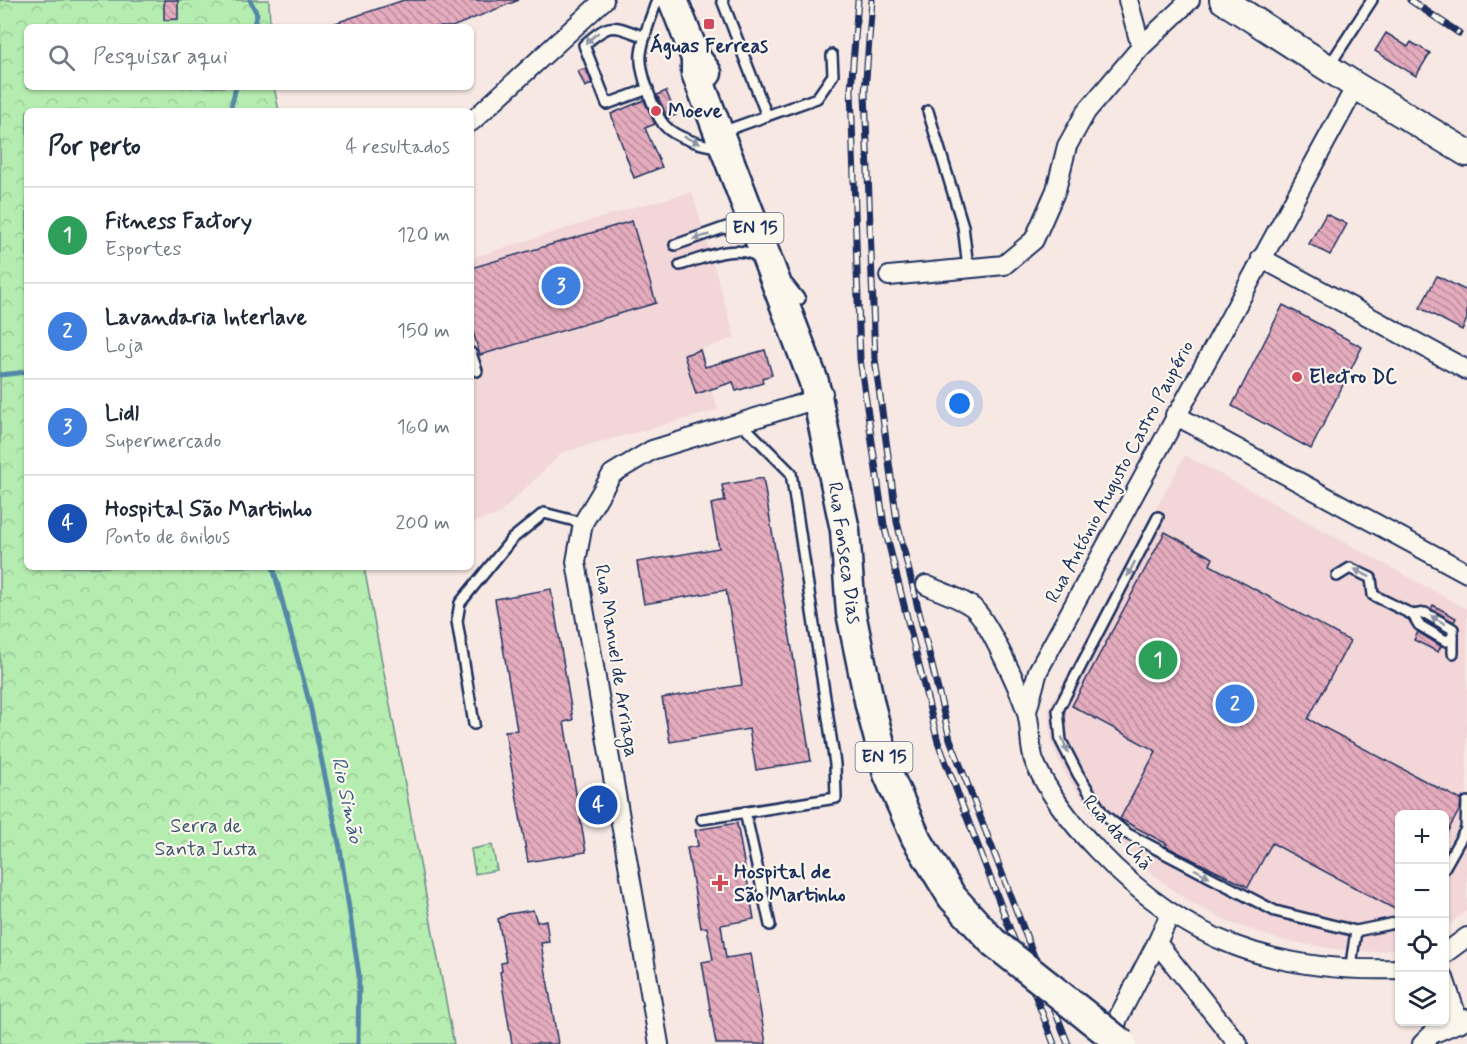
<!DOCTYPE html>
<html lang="pt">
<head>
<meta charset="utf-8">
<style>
  :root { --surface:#fff; --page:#f2f2f3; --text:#1f2937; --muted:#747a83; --line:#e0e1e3; --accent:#ea580c }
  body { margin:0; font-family:Mynerve,sans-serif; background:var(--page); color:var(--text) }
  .controls { position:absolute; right:18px; bottom:18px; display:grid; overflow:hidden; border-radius:9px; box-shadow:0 2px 4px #0004 }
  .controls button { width:54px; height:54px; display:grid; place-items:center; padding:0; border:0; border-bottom:2px solid var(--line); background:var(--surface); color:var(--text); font:30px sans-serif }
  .you { position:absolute; left:960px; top:404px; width:21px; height:21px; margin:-15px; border:4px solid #fff; border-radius:50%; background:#1a73e8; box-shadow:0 0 0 9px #1a73e833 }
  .badge { display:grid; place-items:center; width:39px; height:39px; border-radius:50%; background:var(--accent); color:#fff; font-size:20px; font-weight:700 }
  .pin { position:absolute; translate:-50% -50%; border:3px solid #fff; box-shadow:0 2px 6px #0006 }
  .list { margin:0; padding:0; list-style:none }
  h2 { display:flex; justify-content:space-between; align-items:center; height:78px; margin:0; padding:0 24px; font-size:26px }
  h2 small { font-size:20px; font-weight:400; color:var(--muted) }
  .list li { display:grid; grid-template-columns:39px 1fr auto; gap:18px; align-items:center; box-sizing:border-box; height:96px; padding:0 24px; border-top:2px solid var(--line) }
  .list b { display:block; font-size:22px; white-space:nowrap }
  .list p { margin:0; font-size:20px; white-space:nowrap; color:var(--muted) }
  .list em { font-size:20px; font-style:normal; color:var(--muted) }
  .icon { flex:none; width:33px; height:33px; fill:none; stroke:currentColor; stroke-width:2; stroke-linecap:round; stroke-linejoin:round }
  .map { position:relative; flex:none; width:1467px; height:1044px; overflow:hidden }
  .search { position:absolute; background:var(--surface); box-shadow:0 2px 4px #0004; left:24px; top:24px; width:450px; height:66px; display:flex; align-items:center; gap:15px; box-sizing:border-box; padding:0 21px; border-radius:9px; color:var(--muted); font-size:22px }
  .panel { position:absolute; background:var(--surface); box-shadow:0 2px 4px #0004; left:24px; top:108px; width:450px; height:462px; border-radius:9px }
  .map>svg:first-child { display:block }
</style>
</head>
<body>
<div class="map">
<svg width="1467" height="1044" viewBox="0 0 1467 1044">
  <defs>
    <pattern id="forest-crowns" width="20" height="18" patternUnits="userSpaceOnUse" patternTransform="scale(1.5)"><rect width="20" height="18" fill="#b5ecaf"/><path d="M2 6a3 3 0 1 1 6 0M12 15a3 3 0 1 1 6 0" fill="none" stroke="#9bcb99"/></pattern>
    <pattern id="park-dots" width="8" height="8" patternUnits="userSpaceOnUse" patternTransform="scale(1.5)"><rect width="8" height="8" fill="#b5ecaf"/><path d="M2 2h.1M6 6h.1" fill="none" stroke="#9bcb99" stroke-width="1.8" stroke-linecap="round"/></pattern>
    <pattern id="building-back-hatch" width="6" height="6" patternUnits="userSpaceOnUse" patternTransform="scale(1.5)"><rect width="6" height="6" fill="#e5acbe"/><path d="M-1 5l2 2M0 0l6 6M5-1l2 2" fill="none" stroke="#b98c9e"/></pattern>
  </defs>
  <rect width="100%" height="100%" fill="#f7e8e3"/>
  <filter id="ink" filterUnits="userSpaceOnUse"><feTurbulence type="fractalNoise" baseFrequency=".0167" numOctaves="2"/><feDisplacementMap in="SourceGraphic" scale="12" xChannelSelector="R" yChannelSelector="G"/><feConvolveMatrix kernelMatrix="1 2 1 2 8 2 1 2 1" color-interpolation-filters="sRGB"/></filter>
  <g filter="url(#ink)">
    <g fill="#f2d6d8">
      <polygon points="692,192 735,338 684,355 695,393 711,389 718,410 563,452 499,514 471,523 471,258 635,207"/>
      <polygon points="1185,455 1467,609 1467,910 1445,928 1444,814 1400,814 1399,948 1374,952 1336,949 1281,940 1231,923 1186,900 1140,864 1096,816 1068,779 1051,743 1048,710"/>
    </g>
    <polygon fill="url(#forest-crowns)" stroke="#688e86" stroke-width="1.5" points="0,0 269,0 270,27 27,27 27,87 274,87 279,111 27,111 27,567 364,567 454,1044 0,1044"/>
    <polygon fill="url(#park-dots)" stroke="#688e86" stroke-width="1.5" points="492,845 497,870 475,874 471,849"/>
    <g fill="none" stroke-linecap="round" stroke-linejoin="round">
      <g stroke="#5389a7" stroke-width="5">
        <polyline points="250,0 257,14 253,27"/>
        <polyline points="230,111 236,87"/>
        <polyline points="0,375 27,372"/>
        <polyline points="273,567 310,705 340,848 359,975 358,1044"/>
      </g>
    </g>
    <g fill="url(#building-back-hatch)" stroke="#1b2f5e" stroke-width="1.5">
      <polygon points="164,0 178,0 178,19 164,20"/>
      <polygon points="404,0 519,0 452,27 332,27 332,24"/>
      <polygon points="1386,33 1408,47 1411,42 1430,53 1416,76 1375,51"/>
      <polygon points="586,68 592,84 585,87 578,71"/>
      <polygon points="666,91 676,115 668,118 657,95"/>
      <polygon points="644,100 655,124 645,128 662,167 634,178 611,114"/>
      <polygon points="1326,214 1347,224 1330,255 1309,244"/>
      <polygon points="632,221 656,303 480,355 471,325 471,268"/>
      <polygon points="1437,276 1467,291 1467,319 1462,330 1420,308"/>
      <polygon points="1283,305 1362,347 1311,449 1232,406"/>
      <polygon points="700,350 705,367 765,350 772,375 762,378 763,383 736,391 733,382 696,394 684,355"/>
      <polygon points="763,478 811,761 756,770 749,729 670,742 662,698 742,685 726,590 644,604 637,562 719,548 711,504 725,501 722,485"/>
      <polygon points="1165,532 1213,558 1210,565 1350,641 1308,719 1461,800 1460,809 1444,838 1444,814 1400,814 1400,912 1272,843 1248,887 1165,846 1167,844 1120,819 1156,751 1072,706"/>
      <polygon points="551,589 573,720 564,722 586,852 528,862 505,731 517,730 495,599"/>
      <polygon points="1433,605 1456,618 1454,622 1431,609"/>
      <polygon points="1418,632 1441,646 1438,652 1414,640"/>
      <polygon points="737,823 754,919 721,925 726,958 751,954 766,1044 716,1044 702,962 713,960 707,927 701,928 687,848 698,846 695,830"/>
      <polygon points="533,910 537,922 546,920 549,942 541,943 558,1044 512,1044 500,972 502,971 501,963 506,962 498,919 508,914"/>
    </g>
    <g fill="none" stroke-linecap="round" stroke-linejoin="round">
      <defs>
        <g id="lane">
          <path d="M657,0C651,18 643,36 641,54C639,70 654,113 664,125C675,138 704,146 720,147"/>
          <polyline points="722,0 767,116"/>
          <path d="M645,37C612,25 611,21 584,45L607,104L648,89"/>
          <polyline points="1329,66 1372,0"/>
          <polyline points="928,111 963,226 968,267"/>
          <polyline points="730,129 817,98 833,75 832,55"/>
          <polyline points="727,229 739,226 751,230"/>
          <polyline points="675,245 732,225"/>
          <path d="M680,265C705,258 735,243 759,257"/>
          <polyline points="788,284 800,299"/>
          <polyline points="471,353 477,371"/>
          <polyline points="1158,517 1058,710 1061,741 1078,774 1103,814 1126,833 1275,911 1356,931 1400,922"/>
          <polyline points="1337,576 1350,568 1371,578 1373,595 1413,615 1419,625 1446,641 1453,638"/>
          <polyline points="1413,615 1425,613 1453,629 1453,653"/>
          <polyline points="474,724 457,621 460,603 512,539 544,513 583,523"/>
          <polyline points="745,812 770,925"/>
          <polyline points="702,819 836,798 835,764 791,473 740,422"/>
          <polyline points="1444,868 1466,829 1467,802"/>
          <polyline points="1350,971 1356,931"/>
        </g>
        <g id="street">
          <polyline points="1128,0 1141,47"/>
          <polyline points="471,122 604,0"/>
          <polyline points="1261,258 1467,370"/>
          <polyline points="889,276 1004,265 1034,240 1056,190 1067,146 1086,112 1141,47 1190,0"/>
          <polyline points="1175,415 1467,573"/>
          <path d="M926,585C941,592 958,597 971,606C986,615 1020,691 1026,710C1032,726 1028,747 1035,763C1049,795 1074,826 1098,851C1185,942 1275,973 1400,969"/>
          <polyline points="1027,711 1038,671 1356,86"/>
          <polyline points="1170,914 1157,943 1238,1044"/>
          <polyline points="1444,954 1467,937"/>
          <polyline points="1444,978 1459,1023"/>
          <polyline points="659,1044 576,562 583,523 612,474 652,450 817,399 823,393"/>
          <polyline points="1111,1044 1118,1018 1157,943"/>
          <polyline points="1422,1044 1432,1034 1467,1019"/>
        </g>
        <polyline id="secondary" points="1223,0 1356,86 1467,153"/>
        <g id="primary">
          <polyline points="673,0 696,58 707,73"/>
          <polyline points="696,58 696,73 814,382 845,530 851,613 870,705 888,774 916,838 952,897 993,942"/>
        </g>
      </defs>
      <use href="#lane" stroke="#1b2f5e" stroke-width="14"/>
      <use href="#street" stroke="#1b2f5e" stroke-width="22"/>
      <use href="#secondary" stroke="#1b2f5e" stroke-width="30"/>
      <use href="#primary" stroke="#1b2f5e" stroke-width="33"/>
      <use href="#lane" stroke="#fbf7ec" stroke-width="9"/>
      <use href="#street" stroke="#fbf7ec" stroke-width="18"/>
      <use href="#secondary" stroke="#fbf7ec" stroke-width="26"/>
      <use href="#primary" stroke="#fbf7ec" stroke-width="28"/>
      <defs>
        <g id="rail">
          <polyline points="858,0 851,90 860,359 884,525 938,742 1054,1044"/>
          <polyline points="872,0 865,92 875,359 897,522 950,739 1068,1044"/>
          <polyline points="1410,0 1459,33"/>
        </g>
      </defs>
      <use href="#rail" stroke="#1b2f5e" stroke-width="7"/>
      <use href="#rail" stroke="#fbf7ec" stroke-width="4.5" stroke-dasharray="14" stroke-linecap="butt"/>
      <defs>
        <polyline id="primary-bridge" points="993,942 1122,1044"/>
      </defs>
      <use href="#primary-bridge" stroke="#1b2f5e" stroke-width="33" stroke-linecap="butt"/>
      <use href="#primary-bridge" stroke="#fbf7ec" stroke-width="28"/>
    </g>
    <defs><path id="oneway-solid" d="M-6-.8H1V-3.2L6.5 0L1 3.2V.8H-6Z" transform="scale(1.5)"/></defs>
    <g fill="#8b93a5">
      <use href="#oneway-solid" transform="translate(592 38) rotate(139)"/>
      <use href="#oneway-solid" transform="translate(692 140) rotate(22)"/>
      <use href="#oneway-solid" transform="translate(701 237) rotate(163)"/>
      <use href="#oneway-solid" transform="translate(1131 569) rotate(117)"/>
      <use href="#oneway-solid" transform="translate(1362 573) rotate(-153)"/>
      <use href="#oneway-solid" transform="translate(1438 620) rotate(-150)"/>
      <use href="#oneway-solid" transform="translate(1065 745) rotate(69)"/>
      <use href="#oneway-solid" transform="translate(1202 873) rotate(28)"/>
    </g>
  </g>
  <g fill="#d1495b" stroke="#fbf7ec" stroke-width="2">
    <rect x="703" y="18" width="12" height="12" rx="3"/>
    <circle cx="656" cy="111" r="6"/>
    <circle cx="1297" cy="377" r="6"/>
    <path d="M717 874h6v6h6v6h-6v6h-6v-6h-6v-6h6z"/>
  </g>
  <g text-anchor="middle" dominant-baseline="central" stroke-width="4.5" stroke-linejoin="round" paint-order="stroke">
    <g fill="#fbf7ec" stroke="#5e6b89" stroke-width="1.5">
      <rect x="726.5" y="213" width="57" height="30" rx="4.5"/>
      <rect x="855.5" y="742" width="57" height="30" rx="4.5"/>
    </g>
    <g font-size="18" font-weight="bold" fill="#1b2f5e">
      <text x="755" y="228">EN 15</text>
      <text x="884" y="757">EN 15</text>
    </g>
    <g font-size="20" font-weight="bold" fill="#1b2f5e" stroke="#fbf7ec" text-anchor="start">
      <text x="709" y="46" text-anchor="middle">Águas Ferreas</text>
      <text x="668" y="111">Moeve</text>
      <text x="1309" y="377">Electro DC</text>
      <text x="734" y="872">Hospital de<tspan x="734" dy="23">São Martinho</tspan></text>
    </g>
    <g font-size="20" fill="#1b2f5e" stroke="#fbf7ec">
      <text transform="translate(1120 472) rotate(-62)">Rua António Augusto Castro Paupério</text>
      <text transform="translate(844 553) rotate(82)">Rua Fonseca Dias</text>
      <text transform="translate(616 661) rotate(81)">Rua Manuel de Arriaga</text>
      <text transform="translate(1117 833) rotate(48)">Rua da Chã</text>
    </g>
    <g font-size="20" fill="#3a556e" stroke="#fbf7ec">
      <text x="206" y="826">Serra de<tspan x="206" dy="23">Santa Justa</tspan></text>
    </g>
    <g font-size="21" font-style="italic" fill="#375c82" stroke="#fbf7ec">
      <text transform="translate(347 800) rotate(78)">Rio Simão</text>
    </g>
  </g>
</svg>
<div class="controls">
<button>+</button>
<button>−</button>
<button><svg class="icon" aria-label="locate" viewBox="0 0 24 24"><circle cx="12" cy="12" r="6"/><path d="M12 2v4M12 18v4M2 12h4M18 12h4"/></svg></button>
<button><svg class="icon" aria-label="layers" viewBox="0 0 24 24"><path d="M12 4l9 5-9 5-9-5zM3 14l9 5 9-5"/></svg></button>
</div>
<div class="you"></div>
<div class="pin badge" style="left:1158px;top:660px;background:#2e9e5b">1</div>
<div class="pin badge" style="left:1235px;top:704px;background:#3f7fe0">2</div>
<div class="pin badge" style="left:561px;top:286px;background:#3f7fe0">3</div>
<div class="pin badge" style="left:598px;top:805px;background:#1a4fb4">4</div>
<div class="search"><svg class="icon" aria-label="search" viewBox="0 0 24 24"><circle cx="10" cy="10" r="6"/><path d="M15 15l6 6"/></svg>Pesquisar aqui</div>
<section class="panel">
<h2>Por perto<small>4 resultados</small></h2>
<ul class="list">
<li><span class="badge" style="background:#2e9e5b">1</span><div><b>Fitness Factory</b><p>Esportes</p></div><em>120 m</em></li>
<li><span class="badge" style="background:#3f7fe0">2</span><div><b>Lavandaria Interlave</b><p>Loja</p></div><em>150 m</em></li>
<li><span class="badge" style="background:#3f7fe0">3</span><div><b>Lidl</b><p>Supermercado</p></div><em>160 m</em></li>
<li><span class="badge" style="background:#1a4fb4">4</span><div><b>Hospital São Martinho</b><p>Ponto de ônibus</p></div><em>200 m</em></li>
</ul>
</section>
</div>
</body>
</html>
